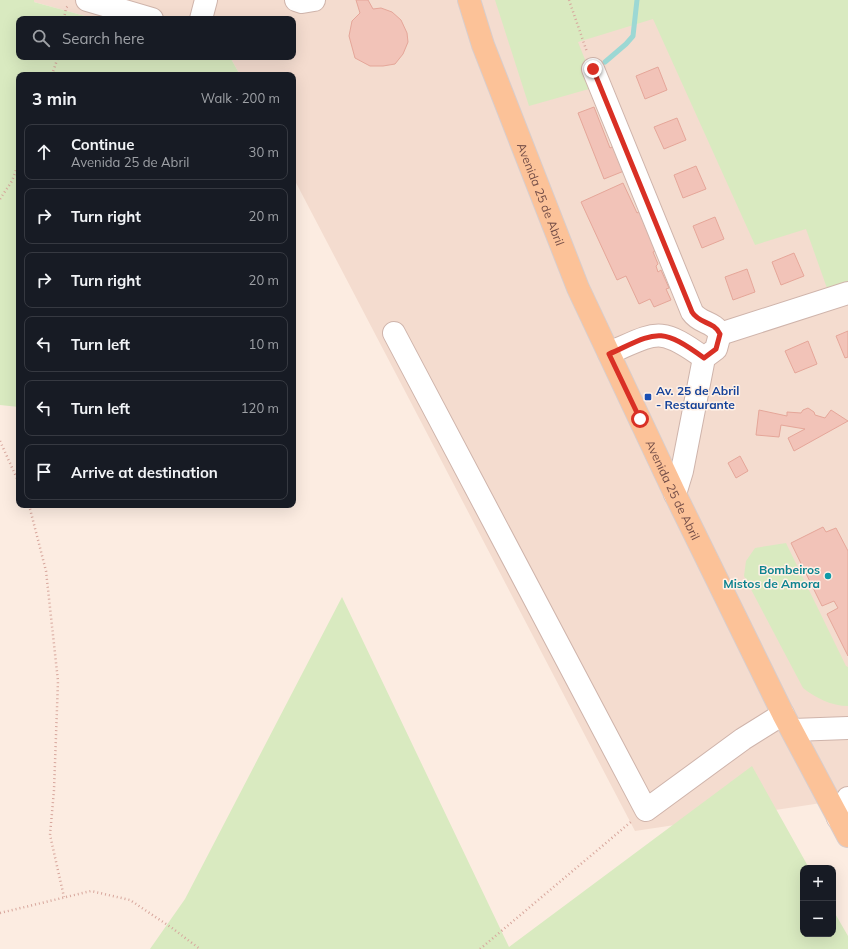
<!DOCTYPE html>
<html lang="en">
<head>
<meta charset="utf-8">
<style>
  :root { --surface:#171b24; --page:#20242c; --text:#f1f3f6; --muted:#9ea1a6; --line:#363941 }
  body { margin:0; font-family:Mulish,sans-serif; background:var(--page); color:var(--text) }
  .controls { position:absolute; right:12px; bottom:12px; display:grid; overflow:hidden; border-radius:8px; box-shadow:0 4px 16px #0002 }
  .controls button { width:36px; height:36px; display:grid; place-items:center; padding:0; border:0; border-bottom:1px solid var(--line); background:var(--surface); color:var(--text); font:20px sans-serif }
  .stop { position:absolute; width:12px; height:12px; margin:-9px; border:3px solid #d93025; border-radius:50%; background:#fff }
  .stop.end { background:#d93025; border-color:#fff; box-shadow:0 1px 4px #0008 }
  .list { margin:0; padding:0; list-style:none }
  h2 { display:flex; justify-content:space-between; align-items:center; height:52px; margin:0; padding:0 16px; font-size:17px }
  h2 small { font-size:13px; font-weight:400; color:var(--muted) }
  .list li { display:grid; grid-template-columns:26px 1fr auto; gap:12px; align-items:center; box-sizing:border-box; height:56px; margin:0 8px 8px; padding:0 8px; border:1px solid var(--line); border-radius:8px }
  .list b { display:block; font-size:15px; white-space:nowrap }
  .list p { margin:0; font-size:13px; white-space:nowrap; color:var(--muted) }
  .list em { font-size:13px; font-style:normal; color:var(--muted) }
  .icon { flex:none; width:22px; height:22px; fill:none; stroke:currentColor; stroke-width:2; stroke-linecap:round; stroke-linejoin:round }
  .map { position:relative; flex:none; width:848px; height:949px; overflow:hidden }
  .search { position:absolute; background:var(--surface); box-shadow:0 4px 16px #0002; left:16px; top:16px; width:280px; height:44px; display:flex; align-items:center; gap:10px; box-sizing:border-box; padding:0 14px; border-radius:8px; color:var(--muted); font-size:15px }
  .panel { position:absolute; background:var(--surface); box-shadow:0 4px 16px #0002; left:16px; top:72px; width:280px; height:436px; border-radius:8px }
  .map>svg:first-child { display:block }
</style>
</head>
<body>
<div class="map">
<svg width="848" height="949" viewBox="0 0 848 949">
  <rect width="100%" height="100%" fill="#fcece1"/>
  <polygon fill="#f4dccf" points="34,0 672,0 848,283 848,799 635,831 293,177 293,75 240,75 230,57 293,57 293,19 96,19 34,2"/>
  <g fill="#d9eac0">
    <polygon points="0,0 34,0 34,2 96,19 19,19 19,57 230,57 240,75 19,75 19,407 0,405"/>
    <polygon points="495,0 848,0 848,303 834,308 806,229 755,245 653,19 578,42 596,87 529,106"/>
    <path d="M786,543L846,666L848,667V706C831,706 816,698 803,688L744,576L746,561L755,548Z"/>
    <polygon points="342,597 509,947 752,766 809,868 803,868 803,934 833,934 833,910 848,936 848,949 150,949 185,899"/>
  </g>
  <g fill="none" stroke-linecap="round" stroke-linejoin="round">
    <polyline stroke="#9cd8d4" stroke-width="5" points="605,62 626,44 633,36 637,0"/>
  </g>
  <g fill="#f2c3b8" stroke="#e5a699">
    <polygon points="356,0 368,0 373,9 381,8 392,12 401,20 407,33 408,42 403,54 395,64 383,66 370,66 355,58 349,36 352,21 360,13"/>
    <polygon points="658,67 667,90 645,99 636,76"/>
    <polygon points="594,107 610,148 614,146 624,171 604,179 578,113"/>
    <polygon points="677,118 686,140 664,149 654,127"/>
    <polygon points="696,166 706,189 683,198 674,175"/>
    <polygon points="623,183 637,213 640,211 658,250 653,252 658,264 656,266 658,272 661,270 669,288 666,289 671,300 654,307 650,299 639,304 626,276 617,280 581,202"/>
    <polygon points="715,217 724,239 702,248 693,226"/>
    <polygon points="794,253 804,276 781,285 772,262"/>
    <polygon points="747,269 755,292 733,300 725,277"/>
    <polygon points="848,331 848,357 845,358 836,336"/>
    <polygon points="808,341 817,364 795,373 785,351"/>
    <polygon points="808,408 814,412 815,415 825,418 831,410 848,421 794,451 788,438 805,429 781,425 779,437 756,435 759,410 787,416 787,412 801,413 803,410"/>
    <polygon points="740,456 748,471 736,478 728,463"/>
    <polygon points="823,527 826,532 836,528 848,551 848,656 827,614 838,608 834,601 822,606 791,543"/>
  </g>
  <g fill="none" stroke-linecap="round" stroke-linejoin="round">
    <defs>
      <g id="minor">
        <polyline points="87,0 152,19"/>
        <polyline points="296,0 302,2 314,0"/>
        <polyline points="201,19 206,0"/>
        <path d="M593,69L692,312C700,324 714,321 720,334L716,349L704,358L682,471L675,494"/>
        <polyline points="394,333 646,810 743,739 783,714"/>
        <polyline points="720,334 848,293"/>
        <path d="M609,353C656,333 659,325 704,358"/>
        <polyline points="793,730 848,728"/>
        <polyline points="838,818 848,798"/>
      </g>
      <g id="major">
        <path id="s1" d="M469,0L483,45L578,288L675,494L783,714L848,836"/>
      </g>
    </defs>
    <use href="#minor" stroke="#cfb4ab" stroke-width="24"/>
    <use href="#major" stroke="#d8cdcc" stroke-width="24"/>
    <g stroke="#d7a69c" stroke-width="2.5" stroke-dasharray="1 3" stroke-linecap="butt">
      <polyline points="569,0 587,52"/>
      <polyline points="64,19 66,8 69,5"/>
      <polyline points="52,75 58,57"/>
      <polyline points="0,199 12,181 19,162"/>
      <polyline points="0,441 19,483"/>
      <polyline points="29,505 46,571 58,681 54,790 50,835 64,897"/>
      <polyline points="0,913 91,891 130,900 172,928 200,949"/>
      <polyline points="480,949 632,821"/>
    </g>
    <use href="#minor" stroke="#fff" stroke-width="22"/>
    <use href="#major" stroke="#fcc298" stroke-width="22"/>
  </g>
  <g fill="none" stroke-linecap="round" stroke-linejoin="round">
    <path stroke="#d93025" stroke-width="5" d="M593,69L692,312C699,324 714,321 720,334L716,349L704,358C659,325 656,333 609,354L640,419"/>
  </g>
  <rect fill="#1a4fb4" stroke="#fff1e7" stroke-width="1.5" x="644" y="393" width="8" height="8" rx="2"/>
  <circle fill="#0f9aa8" stroke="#fff1e7" stroke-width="1.5" cx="828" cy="576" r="4"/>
  <g text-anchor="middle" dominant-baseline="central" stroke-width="3" stroke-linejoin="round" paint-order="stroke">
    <g font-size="12" fill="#744e48" stroke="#fff1e7">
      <text stroke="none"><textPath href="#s1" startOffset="207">Avenida 25 de Abril</textPath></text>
      <text stroke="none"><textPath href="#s1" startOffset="531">Avenida 25 de Abril</textPath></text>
    </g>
    <g font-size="12" font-weight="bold" fill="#164399" stroke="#fff1e7" text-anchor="start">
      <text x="656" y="390">Av. 25 de Abril<tspan x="656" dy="14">- Restaurante</tspan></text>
    </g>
    <g font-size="12" font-weight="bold" fill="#0d838f" stroke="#fff1e7" text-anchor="end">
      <text x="820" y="569">Bombeiros<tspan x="820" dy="14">Mistos de Amora</tspan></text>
    </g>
  </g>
</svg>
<div class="controls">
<button>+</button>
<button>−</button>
</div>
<div class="stop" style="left:640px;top:419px"></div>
<div class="stop end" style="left:593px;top:69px"></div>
<div class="search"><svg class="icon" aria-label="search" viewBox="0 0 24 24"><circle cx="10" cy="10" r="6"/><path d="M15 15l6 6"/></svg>Search here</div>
<section class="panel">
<h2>3 min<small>Walk · 200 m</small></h2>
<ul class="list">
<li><svg class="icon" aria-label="ahead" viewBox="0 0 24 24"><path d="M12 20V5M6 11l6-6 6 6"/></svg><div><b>Continue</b><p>Avenida 25 de Abril</p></div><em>30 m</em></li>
<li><svg class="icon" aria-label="right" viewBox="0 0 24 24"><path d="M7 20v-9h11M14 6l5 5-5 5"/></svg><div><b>Turn right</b></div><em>20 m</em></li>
<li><svg class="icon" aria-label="right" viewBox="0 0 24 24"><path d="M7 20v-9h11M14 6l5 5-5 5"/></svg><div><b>Turn right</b></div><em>20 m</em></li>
<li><svg class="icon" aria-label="left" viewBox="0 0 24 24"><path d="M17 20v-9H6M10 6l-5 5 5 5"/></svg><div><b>Turn left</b></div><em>10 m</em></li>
<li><svg class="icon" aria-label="left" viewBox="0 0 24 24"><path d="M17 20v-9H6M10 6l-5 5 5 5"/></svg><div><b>Turn left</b></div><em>120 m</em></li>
<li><svg class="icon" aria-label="arrive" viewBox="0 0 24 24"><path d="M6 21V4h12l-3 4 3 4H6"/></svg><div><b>Arrive at destination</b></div></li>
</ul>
</section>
</div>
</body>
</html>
